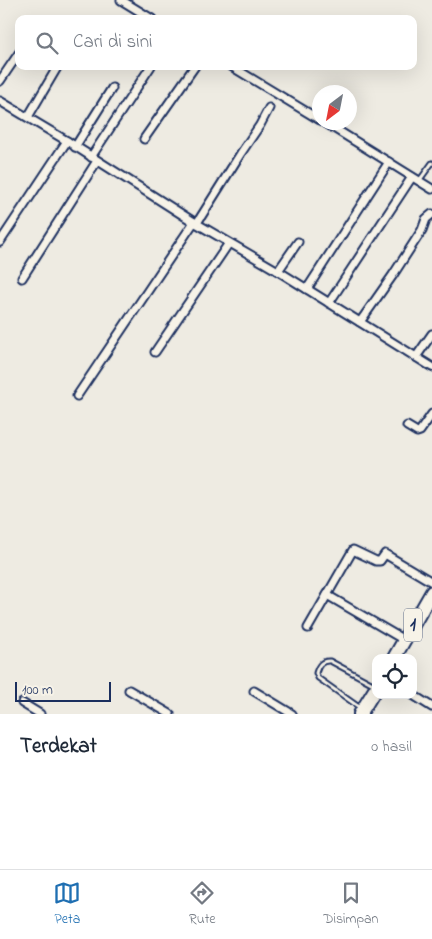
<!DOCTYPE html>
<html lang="id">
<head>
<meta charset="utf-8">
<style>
  :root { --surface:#fff; --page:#f6f6f7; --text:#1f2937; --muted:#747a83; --line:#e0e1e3; --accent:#1f6fb2 }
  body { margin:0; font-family:"Indie Flower",sans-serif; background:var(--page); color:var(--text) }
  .controls { position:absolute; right:15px; bottom:15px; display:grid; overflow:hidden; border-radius:10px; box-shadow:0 5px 20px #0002 }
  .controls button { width:45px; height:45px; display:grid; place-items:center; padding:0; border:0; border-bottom:1px solid var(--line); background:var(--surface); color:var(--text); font:25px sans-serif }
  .compass { position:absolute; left:312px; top:85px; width:45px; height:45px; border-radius:50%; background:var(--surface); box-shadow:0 5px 20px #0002; rotate:212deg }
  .scale { position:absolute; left:15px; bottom:12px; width:96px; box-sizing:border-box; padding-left:5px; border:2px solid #1b2f5e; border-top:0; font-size:14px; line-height:18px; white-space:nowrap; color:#1b2f5e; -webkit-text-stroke:4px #f7f3e8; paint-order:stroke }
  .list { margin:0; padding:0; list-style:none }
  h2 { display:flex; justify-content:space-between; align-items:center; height:65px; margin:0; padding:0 20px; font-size:21px }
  h2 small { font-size:16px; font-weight:400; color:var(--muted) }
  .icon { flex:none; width:28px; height:28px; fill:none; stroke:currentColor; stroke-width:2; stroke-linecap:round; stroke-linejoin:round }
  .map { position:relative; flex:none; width:432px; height:714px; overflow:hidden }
  .search { position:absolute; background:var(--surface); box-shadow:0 5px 20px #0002; left:15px; right:15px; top:15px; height:55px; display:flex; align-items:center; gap:12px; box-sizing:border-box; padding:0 18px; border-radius:10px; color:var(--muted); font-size:19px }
  .sheet { height:155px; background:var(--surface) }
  nav { display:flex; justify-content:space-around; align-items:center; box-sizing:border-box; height:70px; border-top:1px solid var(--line); background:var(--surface); font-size:14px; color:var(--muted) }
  nav a { display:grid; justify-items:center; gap:2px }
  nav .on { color:var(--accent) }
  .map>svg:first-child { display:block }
</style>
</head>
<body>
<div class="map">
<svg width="432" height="714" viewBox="0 0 432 714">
  <rect width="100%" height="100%" fill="#eeebe2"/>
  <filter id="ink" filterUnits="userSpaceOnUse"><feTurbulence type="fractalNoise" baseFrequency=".02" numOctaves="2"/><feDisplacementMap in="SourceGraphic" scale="10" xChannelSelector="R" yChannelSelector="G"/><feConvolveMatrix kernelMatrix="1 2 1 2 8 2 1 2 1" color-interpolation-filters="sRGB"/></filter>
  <g filter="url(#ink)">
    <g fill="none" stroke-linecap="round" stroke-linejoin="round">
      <defs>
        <g id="lane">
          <polyline points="419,181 432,163"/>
          <path d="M359,707L318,678L316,673C318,666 321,660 330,661L375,685"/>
        </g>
        <g id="street">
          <polyline points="121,0 152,19"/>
          <polyline points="231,66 320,120"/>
          <polyline points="0,81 19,53"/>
          <polyline points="0,101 67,141 194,222 278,271 432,367"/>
          <polyline points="28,117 58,66"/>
          <polyline points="324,122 432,189"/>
          <polyline points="144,139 195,66"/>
          <polyline points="75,147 112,88"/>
          <polyline points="91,157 151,66"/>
          <polyline points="197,223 241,153 260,125 269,108"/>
          <polyline points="0,242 67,141"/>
          <polyline points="278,271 298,242"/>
          <polyline points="22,278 97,161"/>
          <polyline points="307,289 389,162"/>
          <polyline points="329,303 412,177"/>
          <polyline points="360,322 393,275 422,230 426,219 432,214"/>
          <polyline points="155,352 229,243"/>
          <polyline points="416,357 432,334"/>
          <polyline points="77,396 194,222"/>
          <polyline points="407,426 417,432 420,431 432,414"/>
          <polyline points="327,595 404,640"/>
          <polyline points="308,628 353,550 376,561 380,561 385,554 432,582"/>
          <polyline points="129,690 170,714"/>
          <polyline points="254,691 292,714"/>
          <polyline points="413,695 432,707"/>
          <polyline points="22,703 40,714"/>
        </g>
        <g id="highway">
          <polyline points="394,658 432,592"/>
          <polyline points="360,714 376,688"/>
        </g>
      </defs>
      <use href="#lane" stroke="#1b2f5e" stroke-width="7"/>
      <use href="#street" stroke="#1b2f5e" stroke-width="11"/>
      <use href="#highway" stroke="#1b2f5e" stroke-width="16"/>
      <use href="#lane" stroke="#f7f3e8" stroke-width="3"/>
      <use href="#street" stroke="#f7f3e8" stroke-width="7"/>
      <use href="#highway" stroke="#f7f3e8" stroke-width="12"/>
    </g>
  </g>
  <g text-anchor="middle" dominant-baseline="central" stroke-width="4" stroke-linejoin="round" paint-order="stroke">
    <rect fill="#f7f3e8" stroke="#5d6a87" stroke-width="1" x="404" y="608.5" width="18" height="33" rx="4"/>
    <g font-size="19" font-weight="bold" fill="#1b2f5e">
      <text x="413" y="625">1</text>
    </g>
  </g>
</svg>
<div class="controls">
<button><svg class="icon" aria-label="locate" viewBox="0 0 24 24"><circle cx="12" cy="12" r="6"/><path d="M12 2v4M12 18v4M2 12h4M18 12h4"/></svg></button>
</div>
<svg class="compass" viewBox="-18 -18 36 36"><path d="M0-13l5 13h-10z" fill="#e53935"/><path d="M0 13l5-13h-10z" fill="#747a83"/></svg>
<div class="scale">100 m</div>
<div class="search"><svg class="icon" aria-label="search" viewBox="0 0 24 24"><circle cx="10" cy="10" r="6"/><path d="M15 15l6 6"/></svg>Cari di sini</div>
</div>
<section class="sheet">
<h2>Terdekat<small>0 hasil</small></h2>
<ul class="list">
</ul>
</section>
<nav>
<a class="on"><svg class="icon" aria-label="map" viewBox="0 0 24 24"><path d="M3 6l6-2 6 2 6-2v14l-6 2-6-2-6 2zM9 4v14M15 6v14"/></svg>Peta</a>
<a><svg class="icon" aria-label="directions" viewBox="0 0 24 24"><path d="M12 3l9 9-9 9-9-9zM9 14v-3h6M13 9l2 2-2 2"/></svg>Rute</a>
<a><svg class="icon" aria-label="saved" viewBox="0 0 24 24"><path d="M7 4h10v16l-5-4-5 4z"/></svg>Disimpan</a>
</nav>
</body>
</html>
